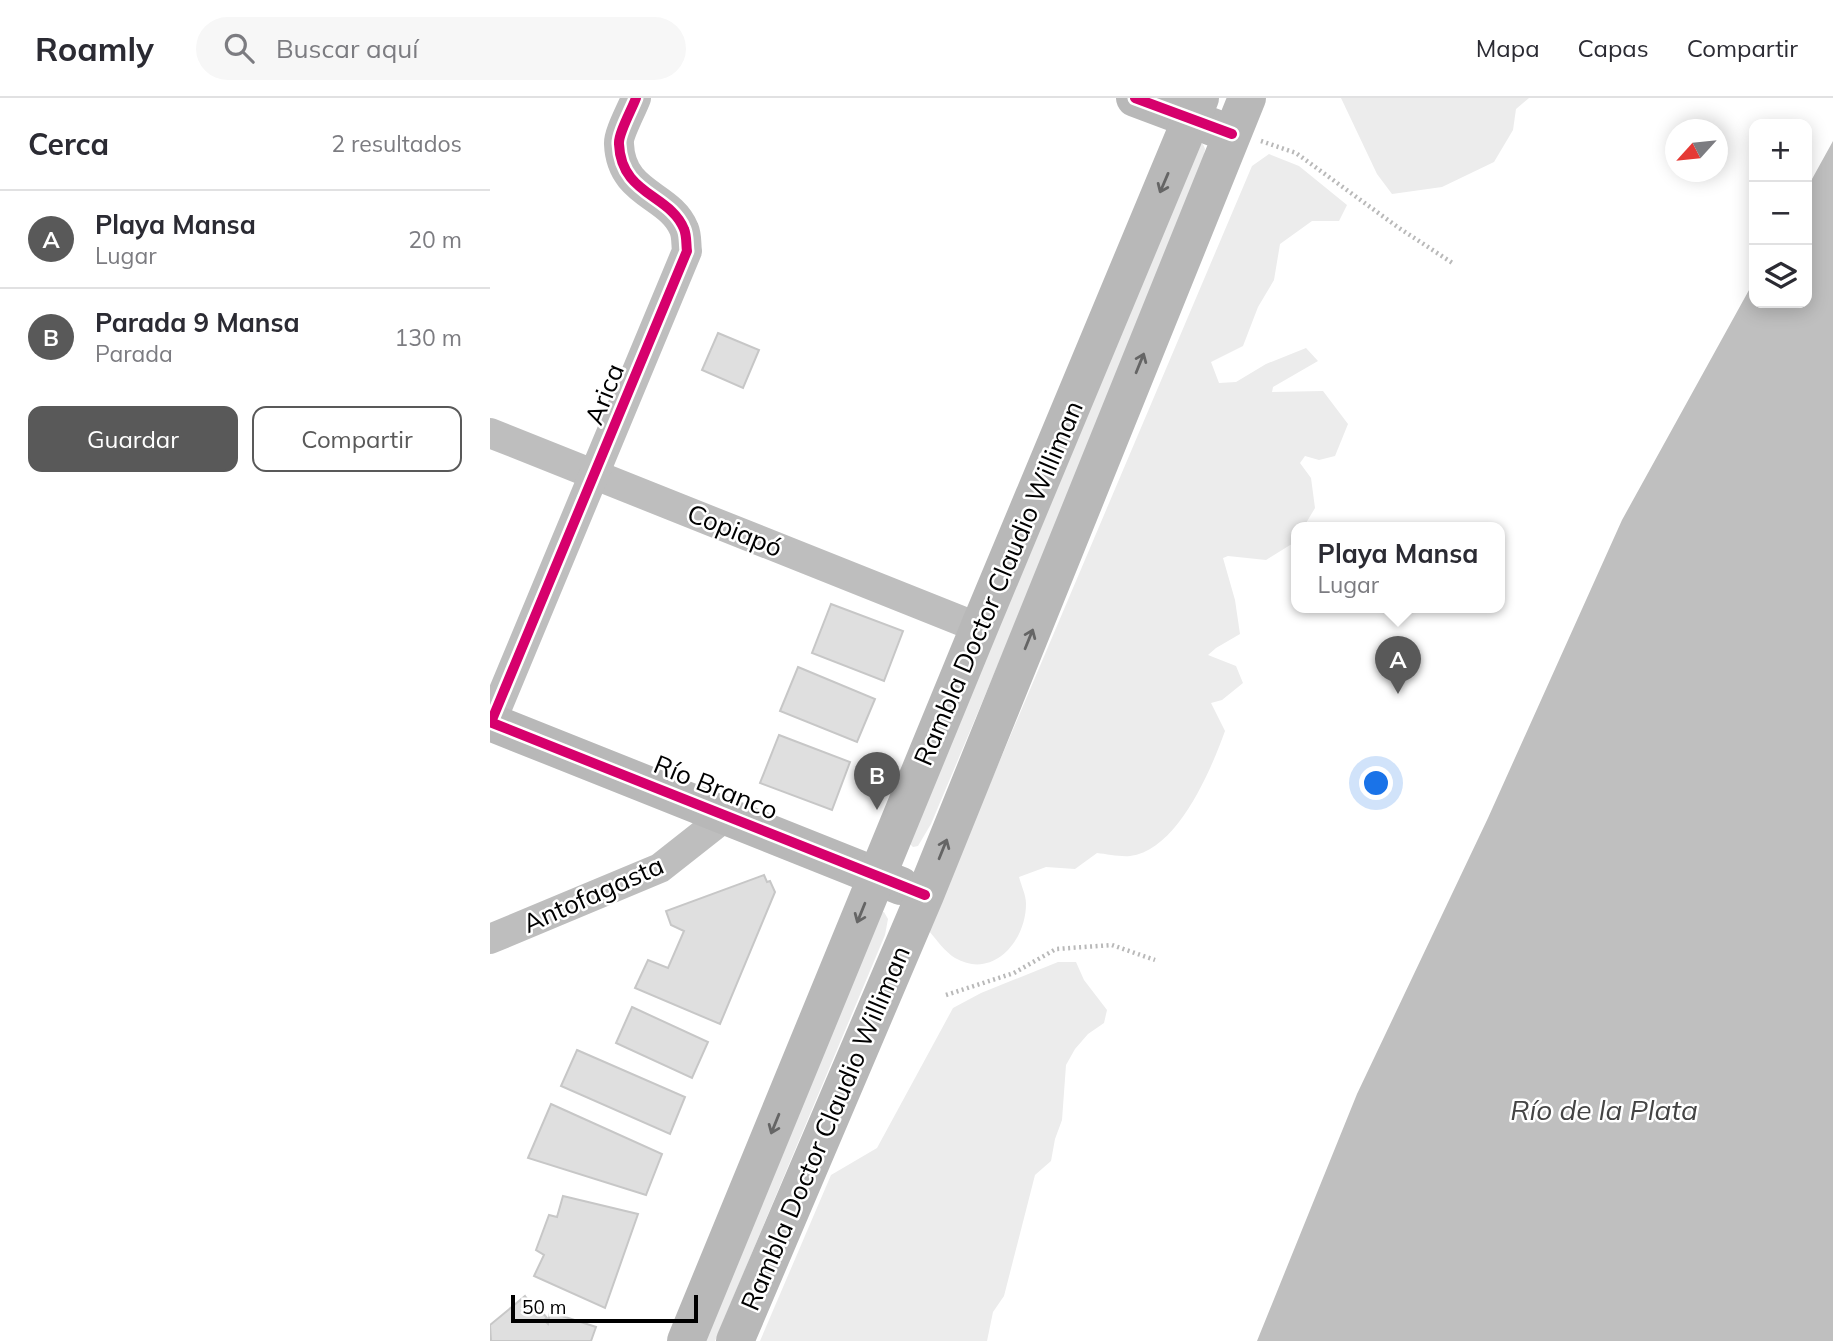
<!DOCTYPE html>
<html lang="es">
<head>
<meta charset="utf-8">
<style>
  :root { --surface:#fff; --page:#f7f7f7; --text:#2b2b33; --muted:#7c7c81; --line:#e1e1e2; --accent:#595959 }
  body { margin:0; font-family:Mulish,sans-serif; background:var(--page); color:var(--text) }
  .controls { position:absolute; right:21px; top:21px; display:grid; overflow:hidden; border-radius:14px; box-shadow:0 4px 18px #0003 }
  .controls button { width:63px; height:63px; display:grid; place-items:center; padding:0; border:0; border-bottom:2px solid var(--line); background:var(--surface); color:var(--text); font:35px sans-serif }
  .compass { position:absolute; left:1175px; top:21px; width:63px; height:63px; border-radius:50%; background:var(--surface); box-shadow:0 4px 18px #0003; rotate:243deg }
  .scale { position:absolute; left:21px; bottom:18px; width:187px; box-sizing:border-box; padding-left:7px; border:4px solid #000; border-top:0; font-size:19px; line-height:24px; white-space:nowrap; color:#000; -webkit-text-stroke:5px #fff; paint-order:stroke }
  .you { position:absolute; left:887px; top:686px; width:24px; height:24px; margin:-18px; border:5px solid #fff; border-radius:50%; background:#1a73e8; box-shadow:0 0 0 10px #1a73e833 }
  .badge { display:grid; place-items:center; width:46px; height:46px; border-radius:50%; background:var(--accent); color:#fff; font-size:23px; font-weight:700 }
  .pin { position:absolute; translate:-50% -58px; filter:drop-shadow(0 2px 4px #0008) }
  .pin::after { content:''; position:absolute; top:37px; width:24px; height:21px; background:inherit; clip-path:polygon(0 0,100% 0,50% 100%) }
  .popup { position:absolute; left:801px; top:424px; width:214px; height:91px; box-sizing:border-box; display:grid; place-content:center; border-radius:14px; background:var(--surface); filter:drop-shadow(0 2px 5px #0005); font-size:23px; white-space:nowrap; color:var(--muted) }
  .popup b { font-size:26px; color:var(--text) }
  .popup::after { content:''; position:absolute; left:50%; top:100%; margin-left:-14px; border:14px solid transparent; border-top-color:var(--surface) }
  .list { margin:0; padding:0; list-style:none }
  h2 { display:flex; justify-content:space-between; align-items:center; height:91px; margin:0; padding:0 28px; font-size:30px }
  h2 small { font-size:23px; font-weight:400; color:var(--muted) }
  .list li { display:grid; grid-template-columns:46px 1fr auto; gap:21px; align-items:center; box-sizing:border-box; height:98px; padding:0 28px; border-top:2px solid var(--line) }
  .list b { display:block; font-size:26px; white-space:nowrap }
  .list p { margin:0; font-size:23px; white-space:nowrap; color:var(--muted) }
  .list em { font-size:23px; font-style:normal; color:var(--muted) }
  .actions { display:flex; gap:14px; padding:21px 28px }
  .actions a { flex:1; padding:16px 0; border:2px solid var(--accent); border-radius:14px; text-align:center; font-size:24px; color:var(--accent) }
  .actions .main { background:var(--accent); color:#fff }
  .icon { flex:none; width:38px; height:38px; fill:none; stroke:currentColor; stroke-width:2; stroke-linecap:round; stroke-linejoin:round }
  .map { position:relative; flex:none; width:1343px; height:1243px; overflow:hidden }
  header { display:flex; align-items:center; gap:42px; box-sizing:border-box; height:98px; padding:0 35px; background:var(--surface); border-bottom:2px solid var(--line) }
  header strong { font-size:33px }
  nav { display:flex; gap:38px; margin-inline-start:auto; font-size:24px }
  .search { width:490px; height:63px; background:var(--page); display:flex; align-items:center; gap:18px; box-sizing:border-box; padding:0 24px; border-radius:38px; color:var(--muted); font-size:26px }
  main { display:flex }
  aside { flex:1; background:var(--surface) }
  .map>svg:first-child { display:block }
</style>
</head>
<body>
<header>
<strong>Roamly</strong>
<div class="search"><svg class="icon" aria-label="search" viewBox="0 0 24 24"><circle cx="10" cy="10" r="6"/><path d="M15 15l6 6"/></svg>Buscar aquí</div>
<nav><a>Mapa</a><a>Capas</a><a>Compartir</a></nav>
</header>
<main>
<aside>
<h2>Cerca<small>2 resultados</small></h2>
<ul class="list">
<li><span class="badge">A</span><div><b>Playa Mansa</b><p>Lugar</p></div><em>20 m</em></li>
<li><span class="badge">B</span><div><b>Parada 9 Mansa</b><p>Parada</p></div><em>130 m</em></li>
</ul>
<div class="actions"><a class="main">Guardar</a><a>Compartir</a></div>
</aside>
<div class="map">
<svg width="1343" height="1243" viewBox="0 0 1343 1243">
  <rect width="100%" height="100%" fill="#fff"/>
  <g fill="#ececec">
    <polygon points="851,0 1039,0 1026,11 1023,32 1004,64 952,89 902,96 887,76"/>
    <polygon points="710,46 713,46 715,51 708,90 441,726 428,748 423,749 419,745"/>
    <path d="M779,56L809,68L857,107L849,123H822L790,146L784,182L768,209L753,248L721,264L729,285L746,284L776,266L816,250L828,263L783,289L782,294L833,293L858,326L845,358L829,362L815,358L810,365L821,380L825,410L813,430H806L805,444L776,462L738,458L733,460L745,502L750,536L726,550L718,557L746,568L753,585L732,602L721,605L735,633C721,672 687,753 640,758C630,759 617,756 607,755L585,771L556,769L529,779C531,787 536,797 536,806C536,843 503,882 465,860C455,854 446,841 438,832L762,68Z"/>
    <polygon points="394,814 398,821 395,837 225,1243 205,1243 389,815"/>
    <polygon points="568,864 586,864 594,882 617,912 614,925 598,936 585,951 576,967 572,1022 565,1041 561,1063 545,1077 514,1198 503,1214 497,1243 270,1243 341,1077 387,1050 463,910 491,895"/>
  </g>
  <polygon fill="#bfbfbf" points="1343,43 1343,1243 767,1243 867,996 998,720 1132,422 1264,183 1264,205 1317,205 1317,90"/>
  <g fill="#dfdfdf" stroke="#c7c7c7" stroke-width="2">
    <polygon points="228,235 269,252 253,290 212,272"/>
    <polygon points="341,506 413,533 394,583 322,555"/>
    <polygon points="308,569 385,601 367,644 290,613"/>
    <polygon points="289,637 360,664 342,712 270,685"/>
    <polygon points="274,777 277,784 280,783 285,794 230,926 145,890 158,862 178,870 194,833 181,827 176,813"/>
    <polygon points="142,909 218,944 202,980 126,945"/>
    <polygon points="87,952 195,999 180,1036 71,988"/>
    <polygon points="61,1006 172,1056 156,1097 38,1060"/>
    <polygon points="73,1098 148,1116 115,1210 44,1178 54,1157 46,1152 59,1117 67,1119"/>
    <polygon points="35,1198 41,1206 44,1204 57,1220 54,1222 58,1226 60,1214 106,1229 101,1243 1,1243 0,1227"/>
  </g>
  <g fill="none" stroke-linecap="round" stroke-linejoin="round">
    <g stroke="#b9b9b9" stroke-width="4.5" stroke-dasharray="2 3.5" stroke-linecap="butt">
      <polyline points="771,43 806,55 909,130 964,166"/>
      <polyline points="456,897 524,875 566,851 622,847 665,862"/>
    </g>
    <g stroke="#bebebe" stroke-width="30">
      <polyline points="0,335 489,530"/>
      <path d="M1,624L197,153C196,147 197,138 194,131C180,96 131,97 129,46C128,36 142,11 146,0"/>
      <polyline points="0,841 170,770 236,718"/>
    </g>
    <g stroke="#b8b8b8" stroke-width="38">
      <polyline points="645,0 725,30"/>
      <polyline points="0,624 411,788"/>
      <polyline points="196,1243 489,530 710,0"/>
      <polyline points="245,1243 435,797 757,0"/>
    </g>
    <defs>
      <g id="cycleway">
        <polyline points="645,0 742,36"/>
        <polyline points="0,624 435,797"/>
        <path d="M1,624L197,153C196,147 197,138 194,131C180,96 131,97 129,46C128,36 142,11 146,0"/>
      </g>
    </defs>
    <use href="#cycleway" stroke="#fff" stroke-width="15"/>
    <use href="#cycleway" stroke="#d6006c" stroke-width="10"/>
  </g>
  <defs><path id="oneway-shaft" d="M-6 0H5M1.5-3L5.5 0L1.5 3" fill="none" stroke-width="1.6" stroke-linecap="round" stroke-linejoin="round" transform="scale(1.75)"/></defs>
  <g stroke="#656565">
    <use href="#oneway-shaft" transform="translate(674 85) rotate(113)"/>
    <use href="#oneway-shaft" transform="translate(650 265) rotate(-68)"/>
    <use href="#oneway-shaft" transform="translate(539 541) rotate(-68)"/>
    <use href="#oneway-shaft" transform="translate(453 751) rotate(-68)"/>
    <use href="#oneway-shaft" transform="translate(371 815) rotate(112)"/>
    <use href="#oneway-shaft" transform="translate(285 1026) rotate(112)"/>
  </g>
  <g text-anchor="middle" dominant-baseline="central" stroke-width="5" stroke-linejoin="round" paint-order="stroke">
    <g font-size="26" fill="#000" stroke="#fff">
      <text transform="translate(114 296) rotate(-68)">Arica</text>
      <text transform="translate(245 432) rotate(22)">Copiapó</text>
      <text transform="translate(508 485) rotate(-67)">Rambla Doctor Claudio Williman</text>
      <text transform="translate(226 689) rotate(22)">Río Branco</text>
      <text transform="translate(103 796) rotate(-24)">Antofagasta</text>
      <text transform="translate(335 1030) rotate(-67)">Rambla Doctor Claudio Williman</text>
    </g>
    <g font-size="28" font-style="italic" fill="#444" stroke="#fff">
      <text x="1114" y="1011">Río de la Plata</text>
    </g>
  </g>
</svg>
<div class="controls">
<button>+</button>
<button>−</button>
<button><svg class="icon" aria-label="layers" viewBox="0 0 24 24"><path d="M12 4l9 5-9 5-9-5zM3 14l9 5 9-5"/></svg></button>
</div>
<svg class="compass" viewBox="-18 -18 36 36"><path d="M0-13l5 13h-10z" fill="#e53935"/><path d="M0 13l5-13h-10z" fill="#7c7c81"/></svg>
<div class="scale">50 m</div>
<div class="you"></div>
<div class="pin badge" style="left:908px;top:596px">A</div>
<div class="popup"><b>Playa Mansa</b>Lugar</div>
<div class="pin badge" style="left:387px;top:712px">B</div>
</div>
</main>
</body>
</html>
